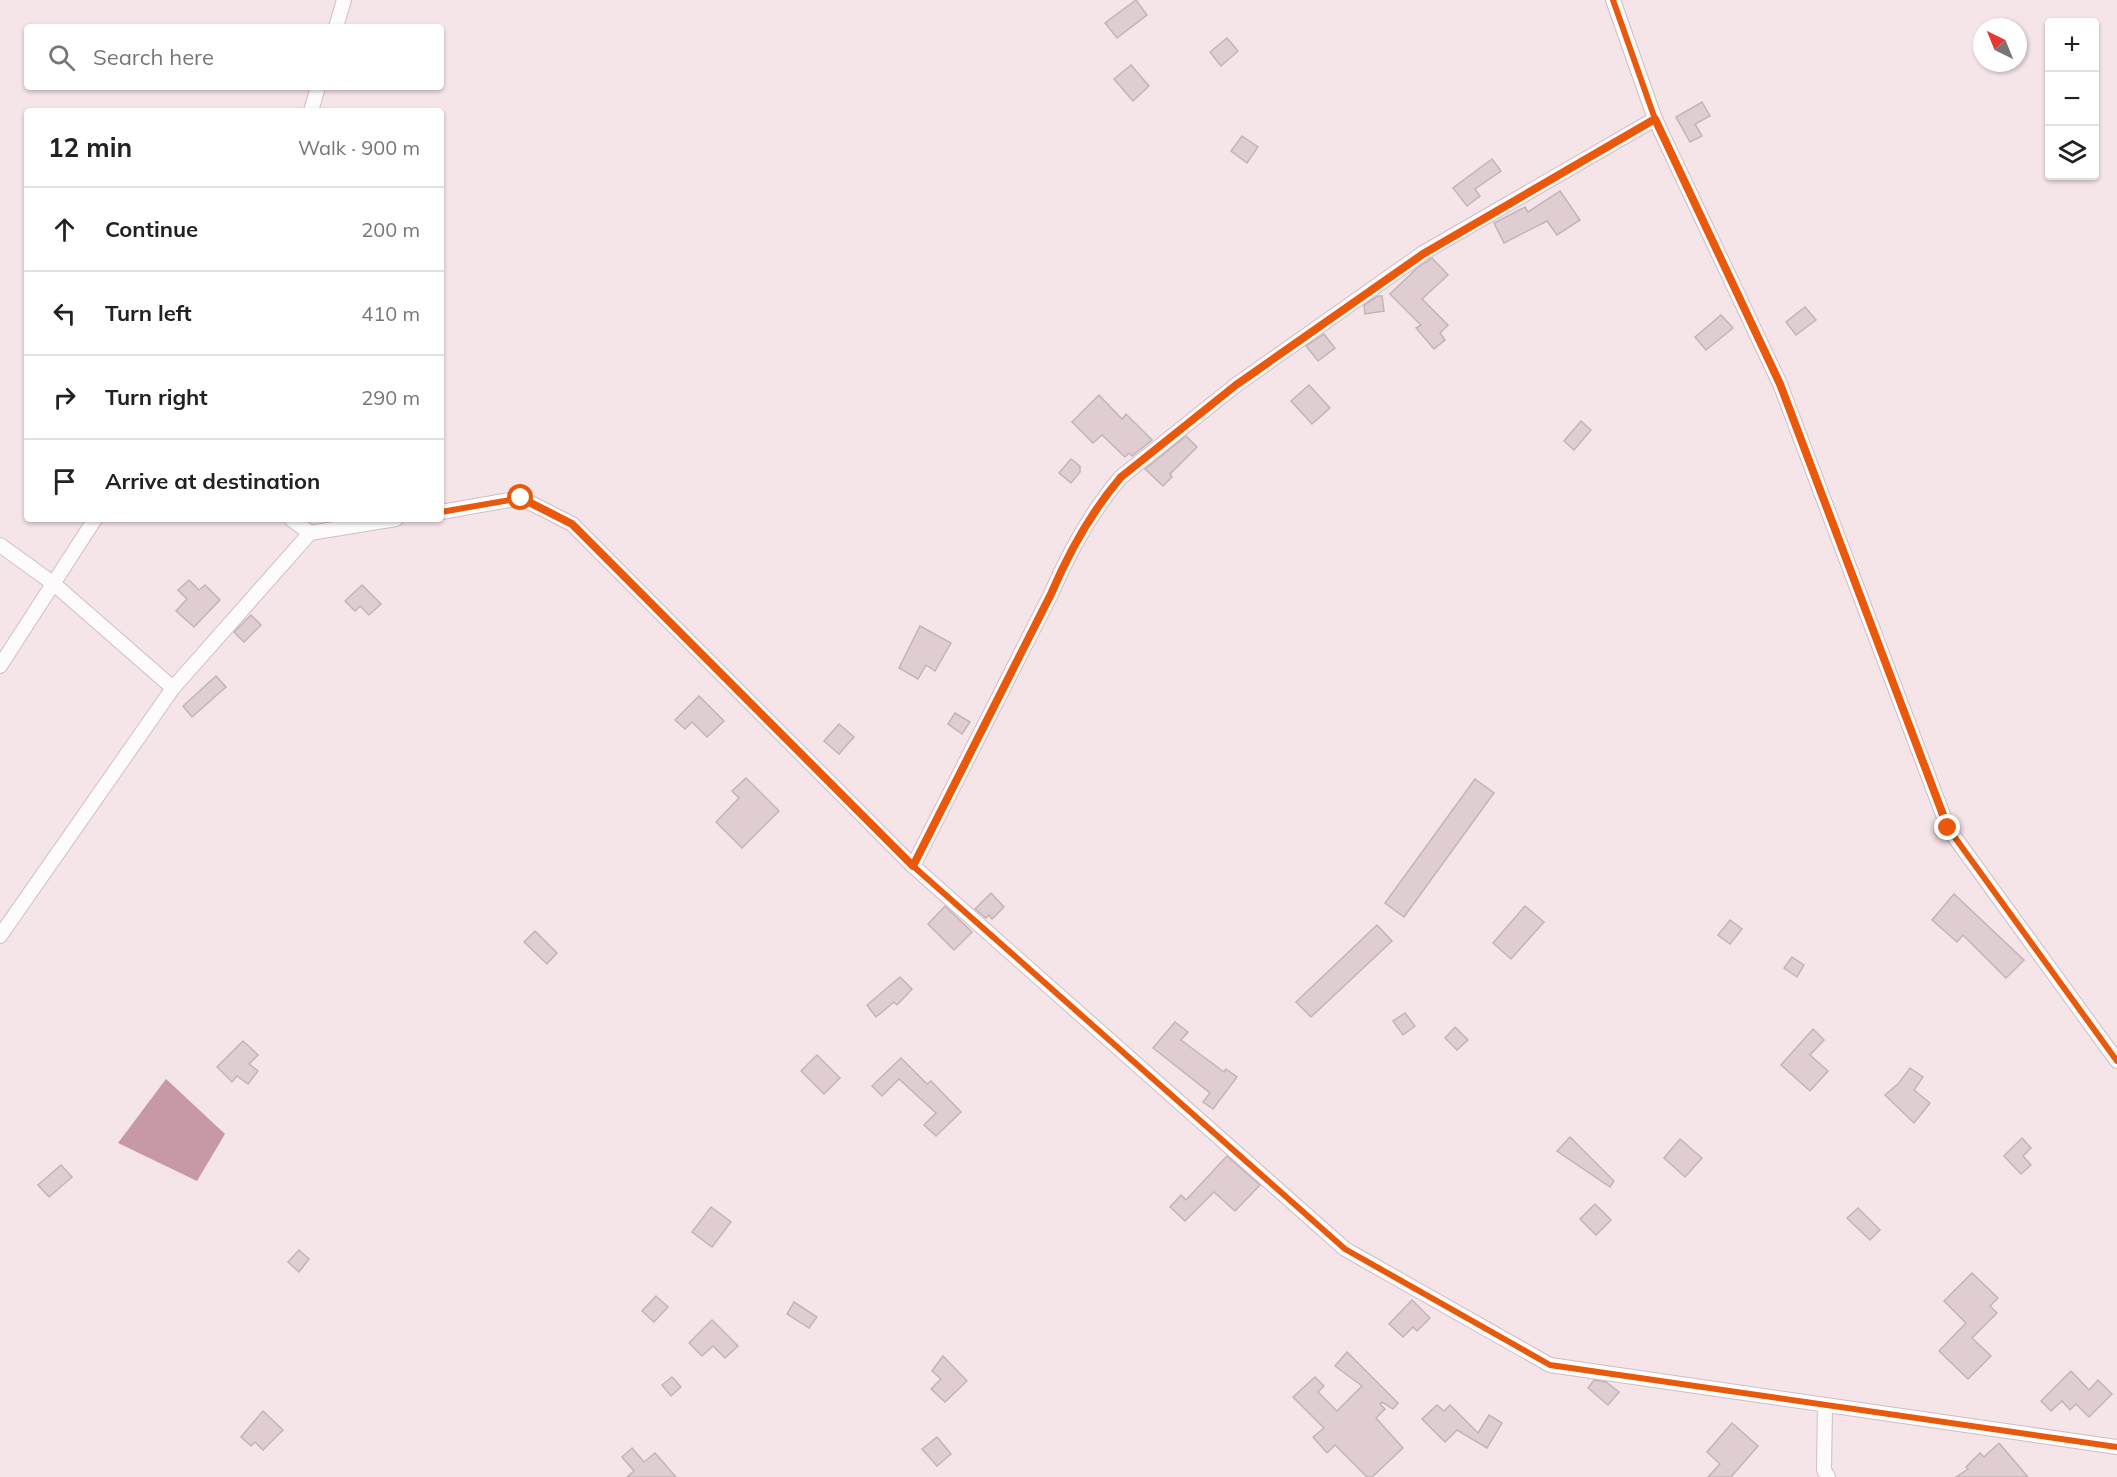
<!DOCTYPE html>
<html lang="en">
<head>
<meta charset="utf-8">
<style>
  :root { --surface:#fff; --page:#f6f6f6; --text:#222; --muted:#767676; --line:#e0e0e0 }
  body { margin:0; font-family:Mulish,sans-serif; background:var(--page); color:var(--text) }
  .controls { position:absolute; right:18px; top:18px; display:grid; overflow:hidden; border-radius:6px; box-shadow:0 2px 4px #0004 }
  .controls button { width:54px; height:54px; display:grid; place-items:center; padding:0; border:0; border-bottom:2px solid var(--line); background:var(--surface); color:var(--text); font:30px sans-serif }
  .compass { position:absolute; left:1973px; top:18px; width:54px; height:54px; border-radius:50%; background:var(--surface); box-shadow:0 2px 4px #0004; rotate:317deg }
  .stop { position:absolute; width:18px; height:18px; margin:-14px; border:4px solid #ea580c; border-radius:50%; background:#fff }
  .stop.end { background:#ea580c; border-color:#fff; box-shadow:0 2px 6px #0008 }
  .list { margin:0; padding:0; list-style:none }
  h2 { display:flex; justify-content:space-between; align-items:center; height:78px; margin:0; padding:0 24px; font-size:26px }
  h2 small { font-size:20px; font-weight:400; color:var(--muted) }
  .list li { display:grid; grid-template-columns:39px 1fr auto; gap:18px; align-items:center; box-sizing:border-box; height:84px; padding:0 24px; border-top:2px solid var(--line) }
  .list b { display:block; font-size:22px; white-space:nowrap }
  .list em { font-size:20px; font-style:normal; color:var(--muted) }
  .icon { flex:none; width:33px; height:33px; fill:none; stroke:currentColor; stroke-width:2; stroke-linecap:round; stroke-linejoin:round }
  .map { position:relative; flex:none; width:2117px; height:1477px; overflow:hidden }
  .search { position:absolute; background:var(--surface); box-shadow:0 2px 4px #0004; left:24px; top:24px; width:420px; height:66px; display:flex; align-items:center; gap:15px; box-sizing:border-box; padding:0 21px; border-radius:6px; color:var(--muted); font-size:22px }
  .panel { position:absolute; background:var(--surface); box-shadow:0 2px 4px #0004; left:24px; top:108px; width:420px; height:414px; border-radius:6px }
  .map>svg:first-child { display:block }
</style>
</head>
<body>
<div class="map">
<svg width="2117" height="1477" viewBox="0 0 2117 1477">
  <rect width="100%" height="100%" fill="#f5e4e8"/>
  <polygon fill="#c799a6" points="166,1079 225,1134 197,1181 118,1143"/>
  <g fill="#e0cdd2" stroke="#c2b4b8" stroke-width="1.5">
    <polygon points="1136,0 1147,15 1117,38 1105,23"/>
    <polygon points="1227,38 1238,51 1221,66 1210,52"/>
    <polygon points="1131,65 1149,86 1133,101 1114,79"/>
    <polygon points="1702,102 1710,116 1695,124 1702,136 1690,142 1676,117"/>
    <polygon points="1242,136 1258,147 1247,163 1231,151"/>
    <polygon points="1492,159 1501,171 1475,189 1480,196 1467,206 1453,188"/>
    <polygon points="1560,191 1580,220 1557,235 1547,221 1504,243 1494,223 1525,207 1528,212"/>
    <polygon points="1432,258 1448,275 1422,299 1448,325 1440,333 1445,340 1434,349 1416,328 1421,325 1390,294 1417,268"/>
    <polygon points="1378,296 1382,296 1384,311 1365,314 1364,305"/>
    <polygon points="1805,307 1816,320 1796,335 1786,322"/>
    <polygon points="1721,315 1733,328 1706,350 1695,337"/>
    <polygon points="1324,334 1335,348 1318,361 1306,346"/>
    <polygon points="1309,385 1330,408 1312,424 1291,401"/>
    <polygon points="1099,395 1122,419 1126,414 1152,440 1132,456 1129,453 1125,457 1102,435 1093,443 1072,422"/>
    <polygon points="1581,421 1591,430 1574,450 1564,441"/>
    <polygon points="1186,436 1197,447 1170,474 1172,477 1163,486 1145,469"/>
    <polygon points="1071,459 1080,466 1080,472 1071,483 1059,473"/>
    <polygon points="189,580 199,590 205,585 220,600 194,627 176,611 187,599 178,590"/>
    <polygon points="362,585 381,604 369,615 360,606 355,611 345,601"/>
    <polygon points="251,615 261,625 244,642 234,632"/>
    <polygon points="920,626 951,643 935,671 926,665 918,679 899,668"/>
    <polygon points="216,676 226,687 192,717 183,706"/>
    <polygon points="699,696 724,721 707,737 692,722 685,729 675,720"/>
    <polygon points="955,713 970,722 962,734 948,724"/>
    <polygon points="839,724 854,737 839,754 824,741"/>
    <polygon points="746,778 779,811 742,848 716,822 739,798 732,791"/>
    <polygon points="1475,779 1494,793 1404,917 1385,903"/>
    <polygon points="991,893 1004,907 992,919 989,915 986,918 975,909"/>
    <polygon points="1954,894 2024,960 2006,978 1963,935 1957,942 1932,920"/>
    <polygon points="945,906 972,932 954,950 928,924"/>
    <polygon points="1525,906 1544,922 1511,959 1493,943"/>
    <polygon points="1730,920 1742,929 1730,944 1718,935"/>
    <polygon points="1377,925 1392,941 1311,1017 1296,1002"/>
    <polygon points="535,931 557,953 547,964 524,942"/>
    <polygon points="1792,957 1804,965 1797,977 1784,968"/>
    <polygon points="900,977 912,989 897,1005 894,1002 876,1017 867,1005"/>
    <polygon points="1405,1013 1415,1026 1403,1035 1393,1021"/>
    <polygon points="1175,1022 1188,1032 1181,1040 1224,1072 1226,1069 1237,1077 1213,1109 1203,1102 1210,1093 1153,1048"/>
    <polygon points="1455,1027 1468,1040 1457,1050 1445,1038"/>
    <polygon points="1813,1029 1824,1040 1810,1055 1828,1071 1810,1091 1781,1065"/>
    <polygon points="243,1041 258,1055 249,1064 258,1071 248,1084 237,1076 232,1082 217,1067"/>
    <polygon points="817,1055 840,1078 824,1094 801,1071"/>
    <polygon points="901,1058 927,1084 931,1081 961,1112 936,1136 924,1125 936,1113 899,1079 882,1096 872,1086"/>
    <polygon points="1910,1068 1923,1077 1914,1090 1930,1103 1914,1123 1885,1095 1899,1083"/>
    <polygon points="1570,1137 1614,1181 1610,1187 1557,1151"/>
    <polygon points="2022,1138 2031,1148 2023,1156 2031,1165 2021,1174 2004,1156"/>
    <polygon points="1680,1139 1702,1158 1685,1177 1664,1158"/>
    <polygon points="1227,1156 1260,1185 1235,1211 1214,1192 1185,1221 1170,1207 1181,1195 1186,1200"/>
    <polygon points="61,1165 72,1177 49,1197 38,1185"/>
    <polygon points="1595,1204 1611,1220 1596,1235 1580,1219"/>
    <polygon points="711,1207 731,1222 712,1247 692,1232"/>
    <polygon points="1858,1208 1880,1230 1870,1240 1847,1218"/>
    <polygon points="299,1250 309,1259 299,1272 288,1262"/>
    <polygon points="1972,1273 1998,1298 1990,1306 1997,1313 1972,1338 1991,1356 1968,1379 1939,1351 1966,1323 1944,1301"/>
    <polygon points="656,1296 668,1307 654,1322 642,1311"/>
    <polygon points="1412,1300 1430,1318 1417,1331 1413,1327 1403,1337 1389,1324"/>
    <polygon points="794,1302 817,1317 809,1328 787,1314"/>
    <polygon points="712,1320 738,1346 725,1358 713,1346 702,1356 689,1343"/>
    <polygon points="1347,1352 1398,1403 1393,1409 1382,1402 1380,1404 1385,1409 1376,1418 1403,1448 1372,1477 1367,1477 1335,1445 1327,1453 1313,1437 1324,1428 1293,1397 1315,1377 1324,1386 1318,1392 1337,1411 1362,1386 1335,1366"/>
    <polygon points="943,1356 967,1381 945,1402 931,1389 941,1379 932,1371"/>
    <polygon points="2071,1371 2089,1390 2098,1380 2112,1394 2089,1417 2076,1404 2070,1410 2062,1401 2051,1411 2041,1401"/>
    <polygon points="672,1377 681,1387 671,1396 662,1385"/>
    <polygon points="1594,1380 1606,1382 1619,1392 1608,1405 1588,1388"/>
    <polygon points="1437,1405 1444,1411 1450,1405 1478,1433 1489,1415 1502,1423 1487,1448 1457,1430 1445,1442 1422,1419"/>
    <polygon points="263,1411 283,1430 263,1450 255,1442 251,1446 241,1437"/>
    <polygon points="1732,1423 1758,1446 1731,1477 1708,1477 1720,1464 1707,1452"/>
    <polygon points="937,1437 951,1454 937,1466 922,1449"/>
    <polygon points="1999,1443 2028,1477 1956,1477 1968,1469 1966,1467 1980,1453 1984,1457"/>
    <polygon points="632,1448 644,1462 655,1453 676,1477 627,1477 634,1471 622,1457"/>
  </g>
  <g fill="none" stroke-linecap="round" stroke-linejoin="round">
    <defs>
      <g id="street">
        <polyline points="1613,0 1655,119 1780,384 1948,828 2117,1061"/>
        <polyline points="336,27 344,0"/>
        <polyline points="311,111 318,87"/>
        <polyline points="441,512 521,498 572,524 913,866 1345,1249 1550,1365 2117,1447"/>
        <polyline points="291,519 310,533"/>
        <polyline points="0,545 54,584 173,688 310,533 396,519"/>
        <polyline points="0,666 95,519"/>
        <path d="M913,866L1051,594C1069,552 1091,512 1121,477L1236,385L1423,253L1655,119"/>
        <polyline points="0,936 173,688"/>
        <polyline points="1825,1405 1824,1470 1828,1477"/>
      </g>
    </defs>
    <use href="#street" stroke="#cebfc3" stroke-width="16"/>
    <use href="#street" stroke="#fefbfc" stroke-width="14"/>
    <defs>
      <g id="cycleway">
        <polyline points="1613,0 1655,119 1780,384 1948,828 2117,1061"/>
        <polyline points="441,512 521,498 572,524 913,866 1345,1249 1550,1365 2117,1447"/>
      </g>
    </defs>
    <use href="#cycleway" stroke="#fff" stroke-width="10"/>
    <use href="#cycleway" stroke="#e8590c" stroke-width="6"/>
  </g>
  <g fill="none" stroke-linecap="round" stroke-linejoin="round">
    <path stroke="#ea580c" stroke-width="8" d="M521,498L572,524L913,866L1051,594C1069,552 1091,512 1121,477L1236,385L1423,254L1655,119L1780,384L1948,828"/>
  </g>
</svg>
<div class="controls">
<button>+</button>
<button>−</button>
<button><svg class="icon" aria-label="layers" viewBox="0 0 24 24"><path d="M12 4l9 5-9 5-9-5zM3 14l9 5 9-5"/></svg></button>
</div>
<svg class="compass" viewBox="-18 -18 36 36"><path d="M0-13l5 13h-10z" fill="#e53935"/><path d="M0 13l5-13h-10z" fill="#767676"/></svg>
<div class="stop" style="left:521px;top:498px"></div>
<div class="stop end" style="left:1948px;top:828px"></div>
<div class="search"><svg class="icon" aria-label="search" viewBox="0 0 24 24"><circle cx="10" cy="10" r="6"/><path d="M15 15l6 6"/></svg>Search here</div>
<section class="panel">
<h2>12 min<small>Walk · 900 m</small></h2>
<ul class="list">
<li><svg class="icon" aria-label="ahead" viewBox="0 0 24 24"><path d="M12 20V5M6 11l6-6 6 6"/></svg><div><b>Continue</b></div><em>200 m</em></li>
<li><svg class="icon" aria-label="left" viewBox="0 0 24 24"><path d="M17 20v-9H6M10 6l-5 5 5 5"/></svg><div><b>Turn left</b></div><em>410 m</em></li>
<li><svg class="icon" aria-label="right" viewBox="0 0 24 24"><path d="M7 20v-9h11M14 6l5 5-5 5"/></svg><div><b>Turn right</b></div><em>290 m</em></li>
<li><svg class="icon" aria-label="arrive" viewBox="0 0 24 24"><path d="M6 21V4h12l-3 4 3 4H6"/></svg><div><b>Arrive at destination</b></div></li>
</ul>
</section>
</div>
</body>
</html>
